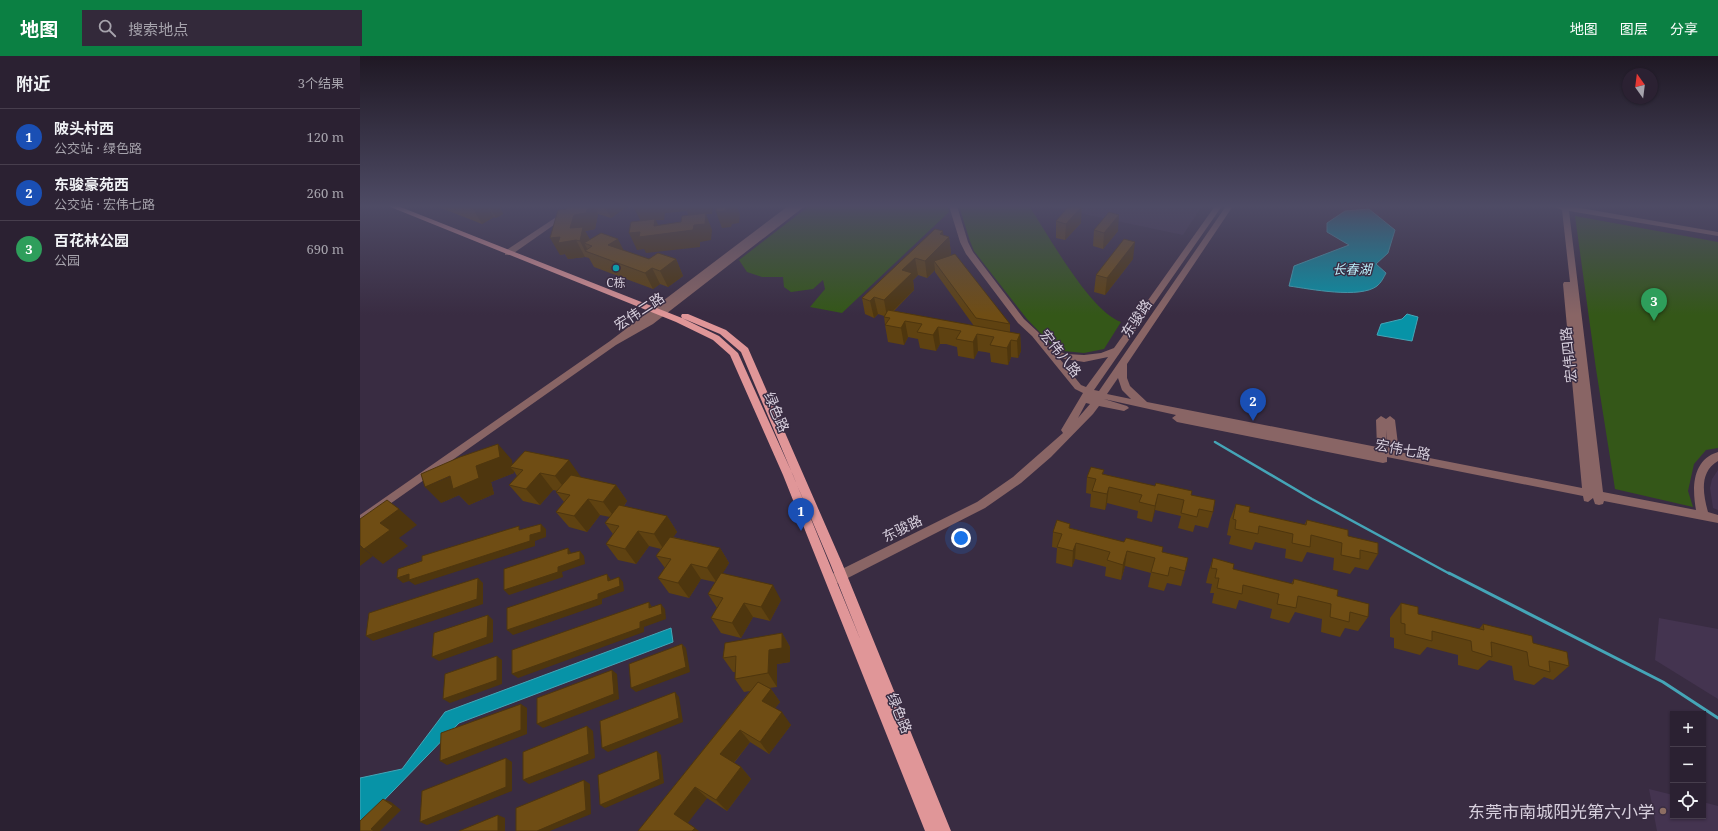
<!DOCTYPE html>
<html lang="zh">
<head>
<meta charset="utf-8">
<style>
  :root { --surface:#2b2132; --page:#33293a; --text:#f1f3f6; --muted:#a6a3ac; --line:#473e4d; --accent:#0b8043 }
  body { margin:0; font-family:"Noto Serif","Noto Sans SC",serif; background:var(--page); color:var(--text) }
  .controls { position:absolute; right:12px; bottom:12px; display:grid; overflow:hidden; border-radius:0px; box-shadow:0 1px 3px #0004 }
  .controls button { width:36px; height:36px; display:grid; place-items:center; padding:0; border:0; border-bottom:1px solid var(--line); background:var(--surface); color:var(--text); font:20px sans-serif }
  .compass { position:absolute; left:1262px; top:12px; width:36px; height:36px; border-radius:50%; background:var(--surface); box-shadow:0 1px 3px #0004; rotate:346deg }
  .you { position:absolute; left:601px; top:482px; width:14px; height:14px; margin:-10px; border:3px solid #fff; border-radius:50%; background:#1a73e8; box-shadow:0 0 0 6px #1a73e833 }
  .badge { display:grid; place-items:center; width:26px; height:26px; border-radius:50%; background:var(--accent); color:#fff; font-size:13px; font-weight:700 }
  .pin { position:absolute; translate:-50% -33px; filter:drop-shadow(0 1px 2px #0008) }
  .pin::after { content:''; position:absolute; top:21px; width:14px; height:12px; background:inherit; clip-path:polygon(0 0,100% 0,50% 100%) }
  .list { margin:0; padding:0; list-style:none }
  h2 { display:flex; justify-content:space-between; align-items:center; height:52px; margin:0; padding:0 16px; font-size:17px }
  h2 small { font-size:13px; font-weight:400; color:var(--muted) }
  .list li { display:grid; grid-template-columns:26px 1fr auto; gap:12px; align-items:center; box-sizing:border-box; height:56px; padding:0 16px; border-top:1px solid var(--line) }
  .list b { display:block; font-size:15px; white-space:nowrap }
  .list p { margin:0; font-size:13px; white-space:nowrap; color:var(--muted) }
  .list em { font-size:13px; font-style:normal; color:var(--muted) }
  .icon { flex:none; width:22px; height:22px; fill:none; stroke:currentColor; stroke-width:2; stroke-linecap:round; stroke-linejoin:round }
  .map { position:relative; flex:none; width:1358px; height:775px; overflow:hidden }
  header { display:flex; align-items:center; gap:24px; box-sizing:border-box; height:56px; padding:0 20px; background:var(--accent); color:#fff }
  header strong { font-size:19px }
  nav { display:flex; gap:22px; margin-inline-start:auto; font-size:14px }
  .search { width:280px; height:36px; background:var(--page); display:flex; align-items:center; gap:10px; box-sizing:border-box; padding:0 14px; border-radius:0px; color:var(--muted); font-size:15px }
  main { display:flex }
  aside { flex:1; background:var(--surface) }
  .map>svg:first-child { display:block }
</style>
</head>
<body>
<header>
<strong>地图</strong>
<div class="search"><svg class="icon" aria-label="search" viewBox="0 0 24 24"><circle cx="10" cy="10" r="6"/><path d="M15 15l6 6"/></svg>搜索地点</div>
<nav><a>地图</a><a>图层</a><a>分享</a></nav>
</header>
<main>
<aside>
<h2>附近<small>3个结果</small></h2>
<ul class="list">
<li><span class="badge" style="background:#1a4fb4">1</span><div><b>陂头村西</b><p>公交站 · 绿色路</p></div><em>120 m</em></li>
<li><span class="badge" style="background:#1a4fb4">2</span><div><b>东骏豪苑西</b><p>公交站 · 宏伟七路</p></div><em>260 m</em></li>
<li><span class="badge" style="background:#2e9e5b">3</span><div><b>百花林公园</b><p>公园</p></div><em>690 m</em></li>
</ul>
</aside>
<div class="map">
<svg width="1358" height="775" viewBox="0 0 1358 775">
  <rect width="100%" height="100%" fill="#392c42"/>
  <g fill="#443450">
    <polygon points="686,150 842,150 823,179"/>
    <polygon points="1358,414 1358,454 1353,452 1350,432 1352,423"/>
    <polygon points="1299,562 1358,573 1358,643 1295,604"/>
    <polygon points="1289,733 1313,739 1313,760 1343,760 1343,746 1358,750 1358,775 1297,775"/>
  </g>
  <g fill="#345718">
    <polygon points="449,150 588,150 589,156 482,257 450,251 465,233 463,224 453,233 431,236 424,231 423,221 402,221 387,216 379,204"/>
    <path d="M599,150H669C689,180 730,255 761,266L744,293L724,297L703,295L694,291L667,263L614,195L610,185Z"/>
    <polygon points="1215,160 1358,186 1358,392 1346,394 1334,408 1328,435 1333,451 1255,433 1236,313"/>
  </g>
  <g fill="#0793a7" stroke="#45a5b7">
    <path d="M1009,153L1035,174L1028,197L1016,208L1026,217C1024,221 1021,227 1017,230C1000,243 950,233 929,230L934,210L989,189L967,176V167L985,155Z"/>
    <polygon points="1047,258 1058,261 1052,285 1017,279 1021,268 1042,263"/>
    <polygon points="311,572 313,586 99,667 0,769 0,722 42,713 85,656"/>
  </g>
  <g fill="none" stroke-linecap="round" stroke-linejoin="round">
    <polyline stroke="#45a5b7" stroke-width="2.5" points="855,386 952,443 1090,518"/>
    <polyline stroke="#45a5b7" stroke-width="3" points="1089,517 1303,626 1358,662"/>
    <g fill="#896565" fill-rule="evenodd">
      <polygon points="213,150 221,150 151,199 145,199 145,195"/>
      <polygon points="428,150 445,150 293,268 256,289 0,469 0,459 250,285"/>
      <path d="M589,150H597L608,186L613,196L664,263L678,276L692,294L707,298L724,299L741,297L754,292L855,150H862L734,334L739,335L866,150H873L767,308V322L770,330L787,346L1017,391L1016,364L1021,360L1026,363L1030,360L1035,364L1039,396L1222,432L1203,228L1204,226H1210L1202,154L1195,151L1209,150L1358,176V180L1209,155L1243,436L1336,454C1332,432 1332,404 1358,396V405C1339,416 1343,438 1348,456L1358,459V467L1244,445L1243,448L1239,449L1235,448L1233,442L1228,446L1224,445L1223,440L1027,401V406L1023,407L817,366L812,362L816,359L744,343L767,350L769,352L764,355L739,350L733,358L691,401L661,427L625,452L478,527L474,528L470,527L468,523L470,519L617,446L653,421L703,377L701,374L723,337L715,333L672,280L658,267L606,198L600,186ZM748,301L726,331L721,329L699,302L724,306ZM758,322L762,334L771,343L747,338ZM726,347L730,348L718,362ZM1026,374L1028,394L1027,393Z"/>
    </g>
    <polygon fill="#e09698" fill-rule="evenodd" points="28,150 38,150 322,262 359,280 378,297 433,419 501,585 470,507 381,296 360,278 322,262 321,260 322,258 328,258 366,274 388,292 482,507 591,775 565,775 423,419 370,299 353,284 316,266"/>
  </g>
  <g fill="#5f4211" fill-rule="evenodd">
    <polygon points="76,150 139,150 143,158 136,162 134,161 122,168"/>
    <polygon points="207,150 266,150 251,162 238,158 235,173 225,175 230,184 289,203 316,203 323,220 308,231 300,228 293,233 234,211 229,202 225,201 208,203 205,198 200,199"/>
    <polygon points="696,165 721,167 705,184 696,182"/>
    <polygon points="734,174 758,175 743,193 733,190"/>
    <path d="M584,179L589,181L591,198L588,200L650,268V276L660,278L661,295L658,302L651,301L648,309L631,306L630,297L625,296L618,295L614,303L598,300L597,291L586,288H580L576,295L560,292L558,283L548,281L544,289L528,286L525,269L524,260L518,258L514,262L505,258L502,242ZM575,214V216L614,270L534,255L554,234L553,224L558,219L567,222Z"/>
    <polygon points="773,203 745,239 734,236 736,219"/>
    <polygon points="152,404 152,408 221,421 220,421 256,429 267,445 264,450 307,460 317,476 313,481 360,492 369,507 362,518 421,544 410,565 393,561 381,582 361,577 351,562 357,552 348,538 355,526 341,523 329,542 309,537 298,522 305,512 296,500 301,493 289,490 276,508 258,504 246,488 253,478 245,467 250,461 240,459 227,476 209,471 196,456 204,446 196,436 198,435 193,434 180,449 163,445 149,429 157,420 154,415 154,417 131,426 134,438 109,449 99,439 81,447"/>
    <polygon points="744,414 743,418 831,439 853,456 848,472 835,469 833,476 818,472 821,460 795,454 792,466 777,462 778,455 747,447 745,454 730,451 731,438 726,437 727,421"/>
    <polygon points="876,448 889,456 944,469 947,464 988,480 1018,498 1008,514 995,511 990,518 973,514 974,502 947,496 942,506 925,502 926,493 895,486 892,494 869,488 871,480 867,479 870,463"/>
    <polygon points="710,468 710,472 802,496 825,515 821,530 807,527 804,535 788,531 791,517 765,510 761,524 745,520 746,511 731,507 715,503 712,511 696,507 697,492 692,491 693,476"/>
    <polygon points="853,502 873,513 931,528 934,523 977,540 1008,561 998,575 985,572 980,581 961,576 962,563 935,556 929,567 910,562 912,553 879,544 876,553 852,547 854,537 850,537 852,528 846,527 848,518"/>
    <polygon points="1041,547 1058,558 1119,573 1123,568 1173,587 1209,610 1193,624 1184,621 1174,629 1154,624 1152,610 1129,604 1118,614 1098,609 1098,599 1067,591 1060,599 1034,592 1034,582 1030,581 1030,562"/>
    <polygon points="422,577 430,591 430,606 417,608 417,631 409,632 411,633 420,646 415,652 431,669 409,698 390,686 374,707 381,711 391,723 367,755 347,742 327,767 278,775 390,635 384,636 375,623 375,616 373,616 363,602"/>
  </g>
  <g fill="#4e360e" fill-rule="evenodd">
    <polygon points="113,150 127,150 134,161 122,168 112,151"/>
    <polygon points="129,150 139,150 143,158 136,162"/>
    <polygon points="228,150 234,150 238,158 235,173 225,175 232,187 224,187 229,196 225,195 220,185 210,172 214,159"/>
    <polygon points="245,150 266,150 267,151 251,162"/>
    <path d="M273,150H353L352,158H346L352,174L351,184L340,186V191L286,197L284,193L277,194L269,177L281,166ZM327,155L333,174L302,178L296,164H304L305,157Z"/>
    <polygon points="374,150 377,150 380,158 379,167 372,168 371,171 362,172 356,156 366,152"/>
    <polygon points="722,150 721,167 705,184 706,168"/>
    <polygon points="759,159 758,175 743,193 744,177"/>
    <polygon points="583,175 584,186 589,181 591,198 578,211 574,205 575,214 567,222 565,205 580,178"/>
    <polygon points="200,181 216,184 225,201 208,203 205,198 200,199 190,182"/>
    <polygon points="258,183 266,199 248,189"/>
    <polygon points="775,186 773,203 745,239 747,222"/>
    <polygon points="555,202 558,219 553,224 554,234 527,261 524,244 542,214"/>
    <polygon points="316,203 323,220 308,231 300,215"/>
    <polygon points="292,212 300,228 293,233 285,217"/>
    <polygon points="514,241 518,258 514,262 510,245"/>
    <polygon points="545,265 548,281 544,289 541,272"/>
    <polygon points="578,271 580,288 576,295 573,279"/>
    <polygon points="617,278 618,295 614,303 613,286"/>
    <polygon points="660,278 661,295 658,302 657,285"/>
    <polygon points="651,284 651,301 648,309 647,292"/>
    <polygon points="138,388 152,404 153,412 150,411 154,415 154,417 131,426 134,438 109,449 99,439 81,447 65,431 116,410"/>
    <polygon points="209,404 221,421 208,437 195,420"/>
    <polygon points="180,417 193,434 180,449 166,433"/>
    <polygon points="256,429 267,445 255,462 243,446"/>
    <polygon points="749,431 747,447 745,454 747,438"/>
    <polygon points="798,438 795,454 792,466 795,450"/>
    <polygon points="228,443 240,459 227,476 214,460"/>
    <polygon points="39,453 57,469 39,482 48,490 23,508 4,493 20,467"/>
    <polygon points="307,460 317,476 304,494 294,478"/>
    <polygon points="181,468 186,473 186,481 175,485 175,490 55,529 49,525 43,527 37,522 170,479"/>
    <polygon points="278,475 289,490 276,508 265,493"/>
    <polygon points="716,487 715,503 712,511 713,495"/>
    <polygon points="0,490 13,500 0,510"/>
    <polygon points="208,492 212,498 208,498"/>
    <polygon points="360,492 369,507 357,527 347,512"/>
    <polygon points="220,495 224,500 225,508 202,516 203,521 149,539 144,534 198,511"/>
    <polygon points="767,495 765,510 761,524 763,509"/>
    <polygon points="331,508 341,523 329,542 318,527"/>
    <polygon points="247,518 251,524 248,525"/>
    <polygon points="259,521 263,526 264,535 242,543 242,548 153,579 147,574 238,538"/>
    <polygon points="118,522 123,527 123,548 13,585 6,580"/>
    <polygon points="413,529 421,544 410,565 401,551"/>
    <polygon points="289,546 292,551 293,557 289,552"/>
    <polygon points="384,547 393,561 381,582 372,567"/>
    <polygon points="301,548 305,553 306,563 284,571 284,576 158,622 152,618 280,566"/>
    <polygon points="128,559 133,564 133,586 79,605 72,601"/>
    <polygon points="422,577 430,591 430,606 417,608 417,631 408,617 409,594"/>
    <polygon points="322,588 326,592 330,616 276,636 271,632"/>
    <polygon points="137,600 142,604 142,628 90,647 83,643"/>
    <polygon points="252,614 257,618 259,643 183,672 177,668"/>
    <polygon points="411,633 420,646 411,657 402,645"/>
    <polygon points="315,636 319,641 323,666 248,696 242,692"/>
    <polygon points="161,648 167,652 167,678 87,709 80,705"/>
    <polygon points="422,656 431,669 409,698 400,686"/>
    <polygon points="227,670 233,675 235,702 169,728 163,724"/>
    <polygon points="380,674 390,686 371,710 360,698"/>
    <polygon points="297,695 301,699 304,727 245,752 240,749"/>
    <polygon points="146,702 152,706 152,735 67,769 60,766"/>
    <polygon points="381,711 391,723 367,755 356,744"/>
    <polygon points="224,724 230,728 231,758 190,775 177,775"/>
    <polygon points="335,731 347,742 327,768 314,758"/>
    <polygon points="23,743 31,746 41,754 20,775 14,775 11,773"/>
    <polygon points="138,759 145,762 145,775 138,775"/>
    <polygon points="335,772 339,775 332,775"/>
  </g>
  <g fill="#6f4d14" stroke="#4e360e">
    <polygon points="207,150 228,150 226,157 214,159 210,172 223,171 220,185 216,184 198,187 200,181 190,182 198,154 207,153"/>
    <polygon points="356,150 374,150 366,152 366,155 356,156"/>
    <polygon points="709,150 722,150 706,168 696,165"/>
    <polygon points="749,156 759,159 744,177 734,174"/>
    <polygon points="346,157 345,168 334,169 333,174 279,181 280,176 269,177 271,166 295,163 294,170 321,166 322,160"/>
    <polygon points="575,173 583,175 580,178 589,181 565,205 555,202 542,214 552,217 524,244 514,241 510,245 502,242"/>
    <polygon points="241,177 258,183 248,189 289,203 298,197 316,203 300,215 292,212 285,217 225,195 232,190 224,187"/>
    <polygon points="764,183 775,186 747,222 736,219"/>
    <polygon points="595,198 650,268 616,262 574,205"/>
    <polygon points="528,254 660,278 657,285 651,284 647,292 630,289 634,281 623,279 617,278 613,286 596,283 601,275 584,272 578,271 573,279 557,276 562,268 545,265 541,272 525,269 530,262 524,261"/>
    <polygon points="138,388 140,401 116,410 119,422 93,433 90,420 65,431 61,418 100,401"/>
    <polygon points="165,395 209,404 195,420 180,417 166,433 149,429 163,414 150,411"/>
    <polygon points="731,411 744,414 742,418 795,430 796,427 832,435 831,439 855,444 853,456 839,453 837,461 821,457 824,444 798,438 795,450 779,446 782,439 749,431 747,438 732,435 736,423 727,421"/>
    <polygon points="211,419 256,429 243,446 228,443 214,460 196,456 210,439 196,436"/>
    <polygon points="27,444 39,453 20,467 30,474 4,493 0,489 0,463"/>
    <polygon points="876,448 890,451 889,456 946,469 947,464 988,474 988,480 1018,487 1018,498 1000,494 1000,503 981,499 982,487 951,479 950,491 932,487 933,478 899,470 898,478 875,473 876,464 873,463"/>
    <polygon points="259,449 307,460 294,478 278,475 265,493 246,488 259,470 245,467"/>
    <polygon points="697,464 710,468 709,472 764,486 766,482 803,491 802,496 828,502 825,515 810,511 808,520 791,516 795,502 767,495 763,509 747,504 750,496 732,491 716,487 713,495 697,491 702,478 693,476"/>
    <polygon points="181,468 181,476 170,479 170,485 49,524 49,518 37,522 38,513 62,505 62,500 159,470 159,474"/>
    <polygon points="310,481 360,492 347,512 331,508 318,527 298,522 311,503 296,500"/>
    <polygon points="208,492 208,498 220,495 220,503 198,511 198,516 144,534 144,513"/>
    <polygon points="853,502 874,508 873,513 933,528 934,523 978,534 977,540 1009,548 1008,561 990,556 989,566 970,561 971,548 938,540 936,552 917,548 919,538 883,529 882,538 857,532 859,522 855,522 857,513 851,512"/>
    <polygon points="361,517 413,529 401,551 384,547 372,567 351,562 363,542 348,538"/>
    <polygon points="247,518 248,525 259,521 260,530 238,538 238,543 147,574 147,552"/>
    <polygon points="118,522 117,543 6,580 9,557"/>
    <polygon points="289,546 289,552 301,548 302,558 280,566 280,572 152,618 152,594"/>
    <polygon points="1041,547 1058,551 1058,558 1124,574 1123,568 1172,580 1173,587 1207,596 1209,610 1189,605 1190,616 1169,610 1167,596 1131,586 1132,601 1112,595 1111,585 1072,575 1072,585 1045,578 1045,568 1041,567"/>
    <polygon points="128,559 127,581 72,601 74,577"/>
    <polygon points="422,577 422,592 409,594 408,617 375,623 376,600 363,602 365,587"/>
    <polygon points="322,588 326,611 271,632 269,608"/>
    <polygon points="137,600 137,624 83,643 85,618"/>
    <polygon points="252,614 254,638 177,668 177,642"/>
    <polygon points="398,626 411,633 402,645 422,656 400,686 380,674 360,698 381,711 356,744 335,731 314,758 335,772 332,775 278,775"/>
    <polygon points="315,636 319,662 242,692 240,665"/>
    <polygon points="161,648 161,674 80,705 81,677"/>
    <polygon points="227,670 229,698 163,724 163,696"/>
    <polygon points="297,695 300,723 240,749 238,719"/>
    <polygon points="146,702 146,731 60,766 62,735"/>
    <polygon points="224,724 226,754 177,775 156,775 156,752"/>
    <polygon points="23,743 33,750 11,773 14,775 0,775 0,765"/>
    <polygon points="138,759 138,775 99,775"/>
  </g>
  <linearGradient id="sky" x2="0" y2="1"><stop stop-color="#1f1824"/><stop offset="0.58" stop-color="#4e4b65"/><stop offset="1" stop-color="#4e4b65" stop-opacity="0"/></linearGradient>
  <rect width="1358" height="259" fill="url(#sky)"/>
  <circle fill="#0f9aa8" stroke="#392c42" stroke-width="1.5" cx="256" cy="212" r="4"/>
  <circle fill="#8d6e63" stroke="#392c42" stroke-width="1.5" cx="1303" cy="755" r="4"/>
  <g text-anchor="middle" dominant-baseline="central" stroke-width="3" stroke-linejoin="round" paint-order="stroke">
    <g font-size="12" fill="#d7cfdd" stroke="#392c42">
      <text x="256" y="226">C栋</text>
    </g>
    <g font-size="13" font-style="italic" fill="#b9ecf7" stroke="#392c42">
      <text x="992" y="213">长春湖</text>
    </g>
    <g font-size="14" fill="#d7cfdd" stroke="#392c42">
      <text transform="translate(279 255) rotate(-33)">宏伟二路</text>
      <text transform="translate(776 262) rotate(-56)">东骏路</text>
      <text transform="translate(701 297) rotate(51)">宏伟八路</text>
      <text transform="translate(1208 299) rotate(-96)">宏伟四路</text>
      <text transform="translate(417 356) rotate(67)">绿色路</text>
      <text transform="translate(1043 393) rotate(11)">宏伟七路</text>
      <text transform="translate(542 472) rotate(-26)">东骏路</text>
      <text transform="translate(540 657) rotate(68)">绿色路</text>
    </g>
    <g font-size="17" fill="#d7cfdd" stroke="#392c42" text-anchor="end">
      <text x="1295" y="755">东莞市南城阳光第六小学</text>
    </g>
  </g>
</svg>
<div class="controls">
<button>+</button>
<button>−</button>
<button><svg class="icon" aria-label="locate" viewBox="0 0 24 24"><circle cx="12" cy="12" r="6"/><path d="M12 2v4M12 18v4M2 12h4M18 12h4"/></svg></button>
</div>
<svg class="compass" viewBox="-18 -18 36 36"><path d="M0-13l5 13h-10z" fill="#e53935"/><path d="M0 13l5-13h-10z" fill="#a6a3ac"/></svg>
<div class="you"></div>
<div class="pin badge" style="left:441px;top:475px;background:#1a4fb4">1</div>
<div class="pin badge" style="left:893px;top:365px;background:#1a4fb4">2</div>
<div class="pin badge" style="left:1294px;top:265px;background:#2e9e5b">3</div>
</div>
</main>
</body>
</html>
